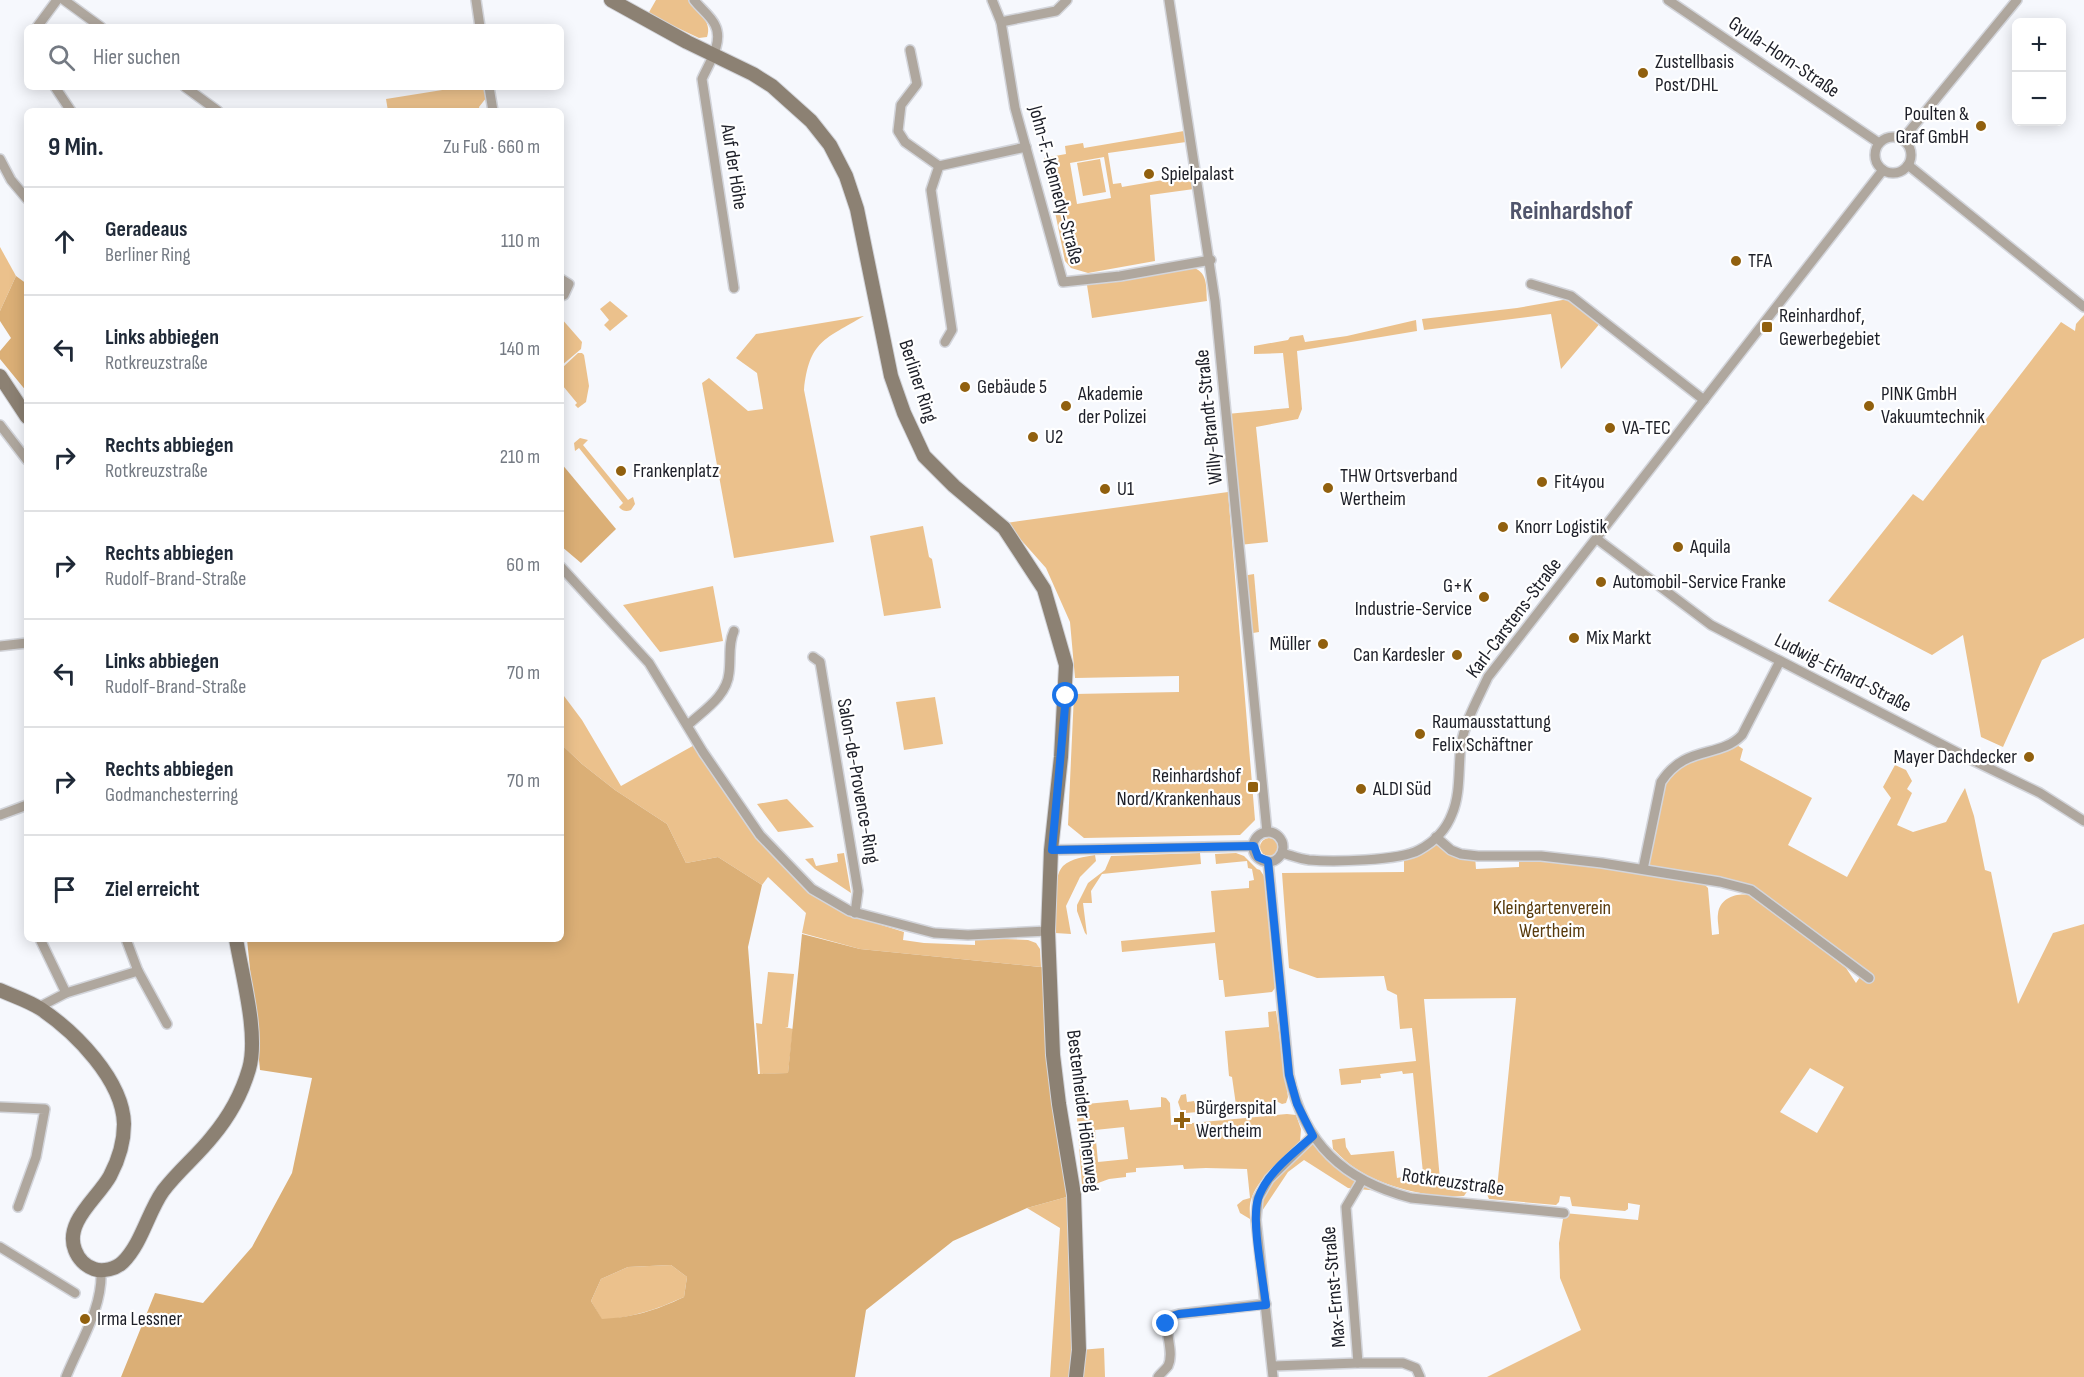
<!DOCTYPE html>
<html lang="de">
<head>
<meta charset="utf-8">
<style>
  :root { --surface:#fff; --page:#f2f2f3; --text:#1f2937; --muted:#747a83; --line:#e0e1e3 }
  body { margin:0; font-family:"Sofia Sans Condensed",sans-serif; background:var(--page); color:var(--text) }
  .controls { position:absolute; right:18px; top:18px; display:grid; overflow:hidden; border-radius:9px; box-shadow:0 3px 15px #0003 }
  .controls button { width:54px; height:54px; display:grid; place-items:center; padding:0; border:0; border-bottom:2px solid var(--line); background:var(--surface); color:var(--text); font:30px sans-serif }
  .stop { position:absolute; width:18px; height:18px; margin:-14px; border:4px solid #1a73e8; border-radius:50%; background:#fff }
  .stop.end { background:#1a73e8; border-color:#fff; box-shadow:0 2px 6px #0008 }
  .list { margin:0; padding:0; list-style:none }
  h2 { display:flex; justify-content:space-between; align-items:center; height:78px; margin:0; padding:0 24px; font-size:26px }
  h2 small { font-size:20px; font-weight:400; color:var(--muted) }
  .list li { display:grid; grid-template-columns:39px 1fr auto; gap:18px; align-items:center; box-sizing:border-box; height:108px; padding:0 24px; border-top:2px solid var(--line) }
  .list b { display:block; font-size:22px; white-space:nowrap }
  .list p { margin:0; font-size:20px; white-space:nowrap; color:var(--muted) }
  .list em { font-size:20px; font-style:normal; color:var(--muted) }
  .icon { flex:none; width:33px; height:33px; fill:none; stroke:currentColor; stroke-width:2; stroke-linecap:round; stroke-linejoin:round }
  .map { position:relative; flex:none; width:2084px; height:1377px; overflow:hidden }
  .search { position:absolute; background:var(--surface); box-shadow:0 3px 15px #0003; left:24px; top:24px; width:540px; height:66px; display:flex; align-items:center; gap:15px; box-sizing:border-box; padding:0 21px; border-radius:9px; color:var(--muted); font-size:22px }
  .panel { position:absolute; background:var(--surface); box-shadow:0 3px 15px #0003; left:24px; top:108px; width:540px; height:834px; border-radius:9px }
  .map>svg:first-child { display:block }
</style>
</head>
<body>
<div class="map">
<svg width="2084" height="1377" viewBox="0 0 2084 1377">
  <rect width="100%" height="100%" fill="#f6f8fd"/>
  <g fill="#ebc18c" fill-rule="evenodd">
    <path d="M656,0H688C697,10 713,22 707,37L699,38L648,14Z"/>
    <polygon points="461,87 489,87 490,93 479,107 480,111 388,111 386,99"/>
    <path d="M1184,131L1186,142L1108,153L1113,184L1121,183L1122,187L1192,175L1194,189L1150,195L1155,261L1088,273L1071,268L1065,261L1044,158L1066,154L1065,146L1083,143L1084,148ZM1104,157L1111,198L1077,204L1070,163Z"/>
    <polygon points="1100,159 1106,192 1083,196 1077,163"/>
    <polygon points="0,247 16,276 0,311"/>
    <path d="M1194,268C1208,273 1206,287 1207,301L1092,318L1087,285Z"/>
    <polygon points="1568,299 1602,321 1561,369 1551,314 1424,330 1422,319 1517,308"/>
    <polygon points="610,301 628,316 610,331 604,325 609,320 600,309"/>
    <polygon points="2084,315 2084,638 2042,660 2003,747 1981,737 1963,635 1932,655 1828,601 1913,494 1923,501 2061,322 2075,331 2076,324"/>
    <path d="M864,316C825,339 809,341 804,390L834,542L734,558L702,383L709,378L748,411L763,409L757,373L736,358L756,334Z"/>
    <polygon points="561,318 582,342 581,349 561,366"/>
    <polygon points="1416,320 1417,331 1297,351 1302,409 1298,419 1256,427 1268,542 1239,545 1227,414 1289,408 1283,353 1254,354 1254,346 1288,340 1290,337 1303,335 1305,342 1347,336"/>
    <polygon points="578,353 582,353 584,355 589,386 586,402 578,408 575,405 577,403 563,386 561,387 561,369"/>
    <path d="M580,438L588,440L583,445L628,500L633,497L635,504L631,510C626,512 622,511 619,507L623,503L579,448L575,451L574,443Z"/>
    <polygon points="1228,492 1255,820 1240,835 1084,838 1068,825 1074,694 1179,692 1179,676 1075,678 1070,622 1046,568 1006,523"/>
    <polygon points="923,526 929,557 932,559 941,608 884,616 870,536"/>
    <polygon points="1254,574 1259,632 1247,634 1242,576"/>
    <polygon points="713,586 723,641 660,652 623,605"/>
    <polygon points="561,692 582,720 621,786 698,743 760,835 812,889 850,911 856,917 904,932 903,940 924,943 975,945 975,938 1028,940 1036,943 1040,949 1041,967 860,949 802,933 806,913 768,877 762,885 718,857 686,863 667,824 615,790 582,764 561,744"/>
    <polygon points="935,697 943,744 904,750 896,702"/>
    <path d="M1734,743L1743,749L1740,760L1812,798L1788,845L1847,877L1891,798L1883,787L1895,765L1906,770L1912,781L1907,789L1912,793L1897,825L1913,832L1946,822L1965,788L1974,816L1985,870L1991,872L2018,1004L2053,933L2084,924V1377H1487L1581,1330L1560,1278L1559,1243L1564,1213L1638,1220L1640,1205L1628,1203V1209L1625,1211L1572,1206L1570,1197L1560,1196L1559,1202L1556,1205L1489,1199L1485,1189H1497L1516,998L1424,999L1440,1180L1454,1185L1470,1187L1464,1196C1435,1199 1388,1188 1363,1173C1352,1167 1342,1158 1333,1149L1332,1140L1345,1138L1346,1147L1351,1155L1394,1151L1397,1178L1423,1173L1413,1073L1403,1074L1402,1071L1380,1074L1381,1078L1361,1080V1083L1341,1085L1339,1069L1416,1061L1412,1028L1400,1029L1397,995L1387,990L1384,976L1317,978L1289,968L1282,873L1404,872V855L1436,837L1451,850L1475,856L1476,869L1519,867V858L1552,861L1697,882L1704,884L1708,888L1712,935L1719,934C1719,928 1717,920 1718,914C1720,896 1740,892 1754,896L1846,968L1856,983L1862,974L1751,890L1646,870L1653,816L1669,771ZM1810,1068L1844,1087L1817,1133L1780,1112Z"/>
    <polygon points="787,799 814,827 778,832 757,804"/>
    <circle cx="1269" cy="847" r="9"/>
    <polygon points="844,853 851,893 815,869 805,859 813,858 816,866 838,862 837,854"/>
    <polygon points="1200,853 1201,864 1102,874 1091,891 1092,903 1083,903 1087,935 1085,933 1077,911 1077,905 1088,883 1105,870 1111,856"/>
    <polygon points="1236,853 1244,856 1257,869 1260,870 1266,879 1275,988 1272,992 1225,997 1223,980 1219,980 1215,943 1122,952 1121,941 1215,932 1211,891 1249,888 1249,881 1254,880 1252,869 1248,868 1247,861 1216,864 1215,854"/>
    <path d="M1095,855L1096,861L1080,877L1066,906L1071,934L1055,933C1055,916 1052,877 1063,866C1072,858 1084,857 1095,855Z"/>
    <polygon points="768,972 794,974 788,1027 785,1027 793,1029 788,1073 760,1074 756,1023 762,1024"/>
    <polygon points="1276,1011 1288,1097 1286,1103 1282,1104 1278,1102 1236,1105 1232,1077 1229,1076 1225,1031 1269,1027 1268,1012"/>
    <polygon points="1186,1094 1187,1102 1194,1101 1195,1104 1198,1105 1198,1112 1186,1113 1181,1111 1178,1102 1181,1095"/>
    <path d="M1161,1097L1166,1098L1170,1103L1171,1125L1287,1114L1296,1115L1301,1129L1300,1143C1284,1156 1256,1180 1251,1200C1249,1206 1250,1213 1250,1219L1240,1213L1237,1205L1243,1200L1250,1198L1247,1169L1206,1168L1184,1169L1183,1165L1136,1168V1172L1126,1173V1177L1109,1179L1090,1186L1082,1185L1076,1105L1128,1100L1130,1110L1161,1107ZM1124,1127L1128,1159L1098,1162L1095,1130Z"/>
    <polygon points="1313,1136 1334,1160 1390,1192 1348,1188 1304,1160 1288,1172 1256,1220 1258,1198 1269,1179"/>
    <polygon points="1074,1195 1080,1350 1104,1348 1105,1377 1050,1377 1060,1228 1027,1208"/>
    <path d="M671,1265L687,1277L684,1297C655,1310 634,1317 602,1320L591,1301L601,1279L628,1267Z"/>
  </g>
  <g fill="#dbaf76" fill-rule="evenodd">
    <polygon points="16,276 27,284 27,392 0,359 0,351 11,338 0,321 0,311"/>
    <polygon points="561,463 616,529 581,563 561,546"/>
    <path d="M561,744L582,764L615,790L667,824L686,863L718,857L762,885L748,947L758,1074L788,1073L802,934L860,949L1050,968L1074,1195L1027,1208L953,1241L866,1310L855,1377H121L155,1293L203,1303L252,1247L292,1173L312,1078L260,1070L247,939H561ZM671,1265L687,1277L684,1297C654,1311 635,1317 602,1319L591,1301L601,1279L628,1267Z"/>
  </g>
  <g fill="none" stroke-linecap="round" stroke-linejoin="round">
    <defs>
      <g id="street">
        <polyline points="64,0 101,27"/>
        <polyline points="476,0 480,27"/>
        <path d="M694,0C700,8 711,16 715,25C724,42 708,65 702,79L734,288"/>
        <polyline points="992,0 1001,22 1015,108 1063,282 1120,276 1211,260"/>
        <polyline points="1169,0 1215,301 1267,832"/>
        <polyline points="1668,0 1879,143"/>
        <polyline points="1001,22 1056,11 1067,0"/>
        <polyline points="37,27 57,0"/>
        <polyline points="910,50 917,84 901,105 898,131 905,142 939,166"/>
        <polyline points="55,87 71,111"/>
        <polyline points="185,87 218,111"/>
        <polyline points="489,87 493,111"/>
        <circle cx="1893" cy="155" r="18"/>
        <polyline points="1903,139 2017,0"/>
        <polyline points="0,159 11,180 27,199"/>
        <polyline points="1908,165 2084,307"/>
        <polyline points="561,279 569,284 564,295 561,296"/>
        <polyline points="1531,284 1571,296 1704,400"/>
        <polyline points="945,342 952,330 931,190 939,166 1026,147"/>
        <polyline points="0,425 27,460"/>
        <polyline points="1597,539 1711,625 1968,758 2040,793 2084,821"/>
        <polyline points="561,567 649,663 703,752 760,835 812,889 850,911 934,933 968,935 1048,931"/>
        <polyline points="0,646 27,643"/>
        <polyline points="813,657 820,662 858,891 855,913"/>
        <path d="M688,725C704,710 727,696 729,673C731,658 728,644 734,631"/>
        <polyline points="0,815 27,805"/>
        <circle cx="1268" cy="847" r="15"/>
        <polyline points="1436,837 1451,850 1461,854 1478,856 1541,856 1602,863 1720,882 1751,890 1869,978"/>
        <polyline points="1051,850 1254,846"/>
        <path d="M1282,853C1290,855 1300,859 1309,860C1332,862 1399,861 1419,850C1434,842 1446,830 1452,814C1461,793 1458,767 1461,745C1465,721 1478,699 1488,677L1883,170"/>
        <path d="M1268,861L1289,1075C1304,1144 1343,1180 1411,1198L1564,1213"/>
        <path d="M1643,869L1661,782C1686,744 1719,759 1742,735L1780,661"/>
        <polyline points="40,939 66,993"/>
        <polyline points="126,939 138,971 167,1024"/>
        <polyline points="39,1007 66,993 138,971"/>
        <polyline points="0,1107 45,1109 36,1157 18,1207"/>
        <polyline points="1362,1180 1346,1207 1358,1363 1403,1363 1416,1368 1420,1377"/>
        <polyline points="0,1247 75,1293"/>
        <polyline points="1273,1366 1358,1363"/>
        <path d="M66,1377C80,1342 103,1308 101,1270"/>
        <path d="M1158,1377C1161,1373 1165,1370 1168,1366C1175,1351 1163,1332 1169,1317L1179,1314L1266,1304"/>
        <polyline points="1273,1377 1256,1220 1258,1198 1269,1179 1313,1136"/>
      </g>
      <g id="secondary">
        <polyline points="611,0 687,42 753,74 772,86 811,121 830,145 846,176 857,209 891,376 904,413 924,456 954,486 1004,528 1044,589 1066,665 1061,757 1051,850 1048,931 1053,1055 1059,1104 1074,1195 1079,1350 1076,1377"/>
        <polyline points="0,376 27,417"/>
        <path d="M0,990C13,996 29,1001 41,1009C75,1032 123,1080 124,1124C124,1142 119,1159 110,1176C98,1198 64,1222 75,1250C78,1258 85,1266 94,1269C103,1272 116,1269 123,1262C142,1243 148,1212 163,1191C178,1171 197,1156 212,1137C228,1118 242,1093 249,1069C259,1035 242,975 236,939"/>
      </g>
    </defs>
    <use href="#street" stroke="#d3d5db" stroke-width="12"/>
    <use href="#secondary" stroke="#d3d5db" stroke-width="16"/>
    <use href="#street" stroke="#afa79e" stroke-width="9"/>
    <use href="#secondary" stroke="#8c8173" stroke-width="14"/>
  </g>
  <g fill="none" stroke-linecap="round" stroke-linejoin="round">
    <path stroke="#1a73e8" stroke-width="8" d="M1066,696L1052,850L1254,846L1258,857L1268,861L1289,1075L1297,1104L1313,1136C1294,1153 1266,1173 1258,1199C1251,1221 1263,1279 1266,1305L1179,1314L1169,1317L1166,1324"/>
  </g>
  <g fill="#91600e" stroke="#fff" stroke-width="2">
    <circle cx="1643" cy="73" r="6"/>
    <circle cx="1981" cy="126" r="6"/>
    <circle cx="1149" cy="174" r="6"/>
    <circle cx="1736" cy="261" r="6"/>
    <rect x="1761" y="321" width="12" height="12" rx="3"/>
    <circle cx="965" cy="387" r="6"/>
    <circle cx="1066" cy="406" r="6"/>
    <circle cx="1869" cy="406" r="6"/>
    <circle cx="1610" cy="428" r="6"/>
    <circle cx="1033" cy="437" r="6"/>
    <circle cx="621" cy="471" r="6"/>
    <circle cx="1542" cy="482" r="6"/>
    <circle cx="1328" cy="488" r="6"/>
    <circle cx="1105" cy="489" r="6"/>
    <circle cx="1503" cy="527" r="6"/>
    <circle cx="1678" cy="547" r="6"/>
    <circle cx="1601" cy="582" r="6"/>
    <circle cx="1484" cy="597" r="6"/>
    <circle cx="1574" cy="638" r="6"/>
    <circle cx="1323" cy="644" r="6"/>
    <circle cx="1457" cy="655" r="6"/>
    <circle cx="1420" cy="734" r="6"/>
    <circle cx="2029" cy="757" r="6"/>
    <rect x="1247" y="781" width="12" height="12" rx="3"/>
    <circle cx="1361" cy="789" r="6"/>
    <path d="M1179 1111h6v6h6v6h-6v6h-6v-6h-6v-6h6z"/>
    <circle cx="85" cy="1319" r="6"/>
  </g>
  <g text-anchor="middle" dominant-baseline="central" stroke-width="4.5" stroke-linejoin="round" paint-order="stroke">
    <g font-size="20" fill="#1d1f28" stroke="#fff">
      <text transform="translate(1784 57) rotate(34)">Gyula-Horn-Straße</text>
      <text transform="translate(734 167) rotate(81)">Auf der Höhe</text>
      <text transform="translate(1056 185) rotate(75)">John-F.-Kennedy-Straße</text>
      <text transform="translate(918 381) rotate(72)">Berliner Ring</text>
      <text transform="translate(1209 417) rotate(-96)">Willy-Brandt-Straße</text>
      <text transform="translate(1514 618) rotate(-53)">Karl-Carstens-Straße</text>
      <text transform="translate(1843 673) rotate(27)">Ludwig-Erhard-Straße</text>
      <text transform="translate(858 781) rotate(80)">Salon-de-Provence-Ring</text>
      <text transform="translate(1083 1111) rotate(83)">Bestenheider Höhenweg</text>
      <text transform="translate(1453 1182) rotate(8)">Rotkreuzstraße</text>
      <text transform="translate(1334 1287) rotate(-95)">Max-Ernst-Straße</text>
    </g>
    <g font-size="20" fill="#1d1f28" stroke="#fff" text-anchor="start">
      <text x="1655" y="62">Zustellbasis<tspan x="1655" dy="23">Post/DHL</tspan></text>
      <text x="1969" y="114" text-anchor="end">Poulten &amp;<tspan x="1969" dy="23">Graf GmbH</tspan></text>
      <text x="1161" y="174">Spielpalast</text>
      <text x="1748" y="261">TFA</text>
      <text x="1779" y="316">Reinhardhof,<tspan x="1779" dy="23">Gewerbegebiet</tspan></text>
      <text x="977" y="387">Gebäude 5</text>
      <text x="1078" y="394">Akademie<tspan x="1078" dy="23">der Polizei</tspan></text>
      <text x="1881" y="394">PINK GmbH<tspan x="1881" dy="23">Vakuumtechnik</tspan></text>
      <text x="1622" y="428">VA-TEC</text>
      <text x="1045" y="437">U2</text>
      <text x="633" y="471">Frankenplatz</text>
      <text x="1340" y="476">THW Ortsverband<tspan x="1340" dy="23">Wertheim</tspan></text>
      <text x="1554" y="482">Fit4you</text>
      <text x="1117" y="489">U1</text>
      <text x="1515" y="527">Knorr Logistik</text>
      <text x="1690" y="547">Aquila</text>
      <text x="1613" y="582">Automobil-Service Franke</text>
      <text x="1472" y="586" text-anchor="end">G+K<tspan x="1472" dy="23">Industrie-Service</tspan></text>
      <text x="1586" y="638">Mix Markt</text>
      <text x="1311" y="644" text-anchor="end">Müller</text>
      <text x="1445" y="655" text-anchor="end">Can Kardesler</text>
      <text x="1432" y="722">Raumausstattung<tspan x="1432" dy="23">Felix Schäftner</tspan></text>
      <text x="2017" y="757" text-anchor="end">Mayer Dachdecker</text>
      <text x="1241" y="776" text-anchor="end">Reinhardshof<tspan x="1241" dy="23">Nord/Krankenhaus</tspan></text>
      <text x="1373" y="789">ALDI Süd</text>
      <text x="1196" y="1108">Bürgerspital<tspan x="1196" dy="23">Wertheim</tspan></text>
      <text x="97" y="1319">Irma Lessner</text>
    </g>
    <g font-size="20" fill="#583a0c" stroke="#fff">
      <text x="1552" y="908">Kleingartenverein<tspan x="1552" dy="23">Wertheim</tspan></text>
    </g>
    <g font-size="26" font-weight="bold" fill="#51556c" stroke="#fff">
      <text x="1571" y="211">Reinhardshof</text>
    </g>
  </g>
</svg>
<div class="controls">
<button>+</button>
<button>−</button>
</div>
<div class="stop" style="left:1066px;top:696px"></div>
<div class="stop end" style="left:1166px;top:1324px"></div>
<div class="search"><svg class="icon" aria-label="search" viewBox="0 0 24 24"><circle cx="10" cy="10" r="6"/><path d="M15 15l6 6"/></svg>Hier suchen</div>
<section class="panel">
<h2>9 Min.<small>Zu Fuß · 660 m</small></h2>
<ul class="list">
<li><svg class="icon" aria-label="ahead" viewBox="0 0 24 24"><path d="M12 20V5M6 11l6-6 6 6"/></svg><div><b>Geradeaus</b><p>Berliner Ring</p></div><em>110 m</em></li>
<li><svg class="icon" aria-label="left" viewBox="0 0 24 24"><path d="M17 20v-9H6M10 6l-5 5 5 5"/></svg><div><b>Links abbiegen</b><p>Rotkreuzstraße</p></div><em>140 m</em></li>
<li><svg class="icon" aria-label="right" viewBox="0 0 24 24"><path d="M7 20v-9h11M14 6l5 5-5 5"/></svg><div><b>Rechts abbiegen</b><p>Rotkreuzstraße</p></div><em>210 m</em></li>
<li><svg class="icon" aria-label="right" viewBox="0 0 24 24"><path d="M7 20v-9h11M14 6l5 5-5 5"/></svg><div><b>Rechts abbiegen</b><p>Rudolf-Brand-Straße</p></div><em>60 m</em></li>
<li><svg class="icon" aria-label="left" viewBox="0 0 24 24"><path d="M17 20v-9H6M10 6l-5 5 5 5"/></svg><div><b>Links abbiegen</b><p>Rudolf-Brand-Straße</p></div><em>70 m</em></li>
<li><svg class="icon" aria-label="right" viewBox="0 0 24 24"><path d="M7 20v-9h11M14 6l5 5-5 5"/></svg><div><b>Rechts abbiegen</b><p>Godmanchesterring</p></div><em>70 m</em></li>
<li><svg class="icon" aria-label="arrive" viewBox="0 0 24 24"><path d="M6 21V4h12l-3 4 3 4H6"/></svg><div><b>Ziel erreicht</b></div></li>
</ul>
</section>
</div>
</body>
</html>
